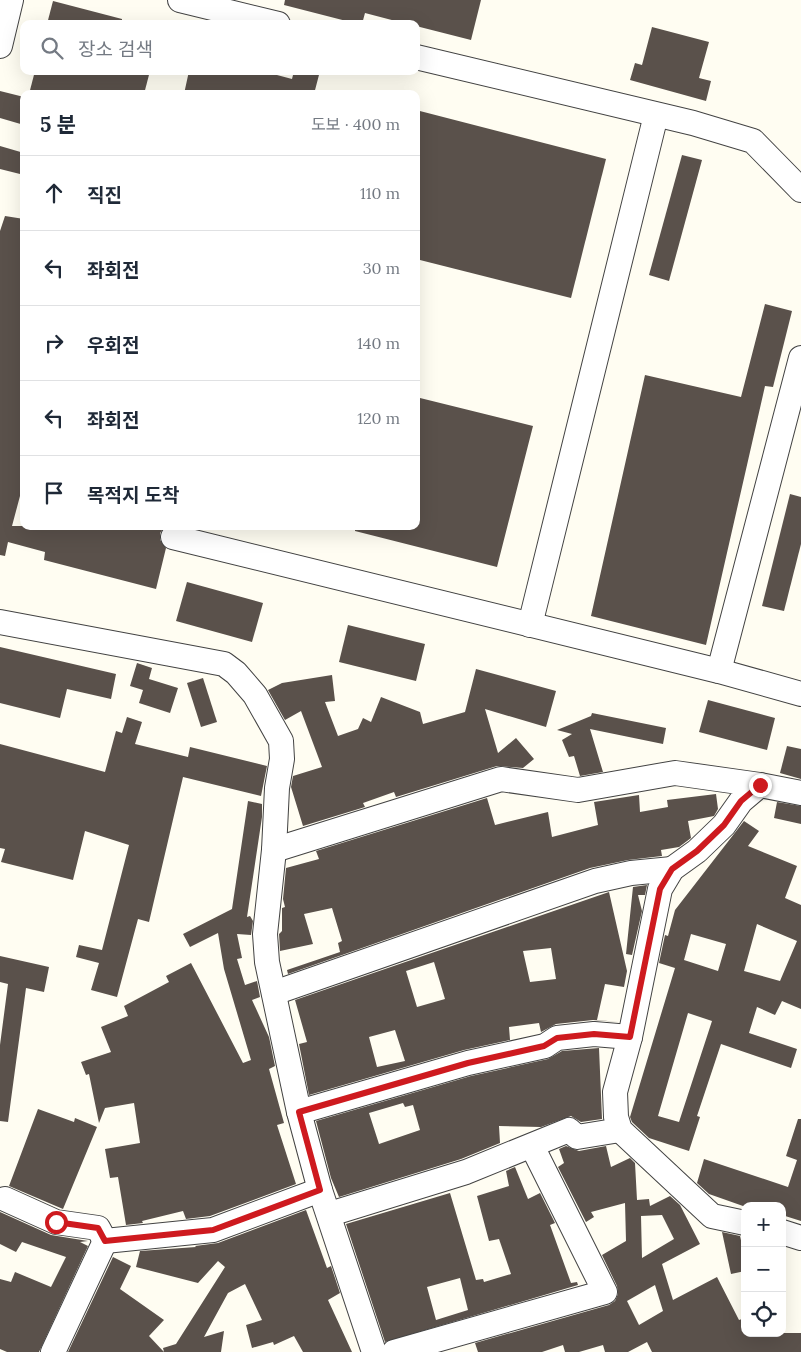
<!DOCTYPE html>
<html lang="ko">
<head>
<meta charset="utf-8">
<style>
  :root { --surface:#fff; --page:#f2f2f3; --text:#1f2937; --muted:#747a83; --line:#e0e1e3 }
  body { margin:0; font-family:Lora,"Noto Sans KR",serif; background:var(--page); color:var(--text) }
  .controls { position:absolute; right:15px; bottom:15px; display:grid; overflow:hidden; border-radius:10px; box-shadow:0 5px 20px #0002 }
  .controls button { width:45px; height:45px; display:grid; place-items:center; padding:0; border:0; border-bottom:1px solid var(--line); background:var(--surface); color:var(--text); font:25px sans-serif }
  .stop { position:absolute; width:15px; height:15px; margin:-11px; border:4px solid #ce1a1f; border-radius:50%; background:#fff }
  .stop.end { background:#ce1a1f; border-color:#fff; box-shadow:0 1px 5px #0008 }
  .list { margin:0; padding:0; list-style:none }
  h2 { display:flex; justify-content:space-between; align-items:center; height:65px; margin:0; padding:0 20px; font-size:21px }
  h2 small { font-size:16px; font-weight:400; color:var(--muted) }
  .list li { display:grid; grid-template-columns:32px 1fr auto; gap:15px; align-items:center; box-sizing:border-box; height:75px; padding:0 20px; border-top:1px solid var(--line) }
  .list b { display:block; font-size:19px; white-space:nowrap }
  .list em { font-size:16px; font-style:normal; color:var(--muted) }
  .icon { flex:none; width:28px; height:28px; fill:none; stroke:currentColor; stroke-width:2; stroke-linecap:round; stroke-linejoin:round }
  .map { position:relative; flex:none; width:801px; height:1352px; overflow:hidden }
  .search { position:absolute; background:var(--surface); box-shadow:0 5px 20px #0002; left:20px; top:20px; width:400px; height:55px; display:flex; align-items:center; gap:12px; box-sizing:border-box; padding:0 18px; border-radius:10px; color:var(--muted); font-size:19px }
  .panel { position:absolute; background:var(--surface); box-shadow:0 5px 20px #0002; left:20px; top:90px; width:400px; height:440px; border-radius:10px }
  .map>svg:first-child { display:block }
</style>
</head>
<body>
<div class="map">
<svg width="801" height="1352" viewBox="0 0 801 1352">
  <rect width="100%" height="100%" fill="#fffdf2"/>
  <g fill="#5a514b" fill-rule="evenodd">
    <polygon points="285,0 481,0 471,40 416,26 416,24 407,24 365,13 362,24 358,24 284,5"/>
    <polygon points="53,1 122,19 122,24 47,24"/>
    <polygon points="652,27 709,42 699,78 711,81 706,101 630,80 635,63 642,65"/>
    <polygon points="35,71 150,71 144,94 29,94"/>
    <polygon points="189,71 262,71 292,79 294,71 320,71 314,94 184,94"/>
    <polygon points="0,91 24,97 24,125 0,118"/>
    <polygon points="416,110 606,159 571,298 416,259"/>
    <polygon points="0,146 24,153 24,175 0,169"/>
    <polygon points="682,155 702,160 669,281 649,275"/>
    <polygon points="5,216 24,219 24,481 12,526 165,526 160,533 160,540 166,548 156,589 44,560 45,552 8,542 5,556 0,555 0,231"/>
    <polygon points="765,304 792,311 773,387 765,386 706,645 591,616 645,375 741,397"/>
    <polygon points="416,397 533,426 497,567 355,531 355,526 416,526"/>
    <polygon points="790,494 801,497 801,544 784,611 762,606"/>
    <polygon points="187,582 263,603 252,642 176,621"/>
    <polygon points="348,625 425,644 416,681 339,662"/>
    <polygon points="0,647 116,674 111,699 67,689 60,718 0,703"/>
    <polygon points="137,663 152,668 149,679 178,688 170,713 139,703 143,690 130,686"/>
    <polygon points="476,669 556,691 546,727 485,709 498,753 516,738 534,759 523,768 497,766 396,797 394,792 363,803 365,807 303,826 291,787 293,776 322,767 301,711 285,720 268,690 282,683 332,675 335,701 325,702 338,736 358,729 363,718 371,722 381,697 420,712 423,724 465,712"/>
    <polygon points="203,678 217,722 201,727 187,683"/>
    <polygon points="708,700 775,718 767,750 699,732"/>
    <polygon points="592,713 666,728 663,744 590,729 603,772 580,776 574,756 569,757 562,740 572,734 557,730 591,716"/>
    <polygon points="127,717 142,722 135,744 188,757 190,747 267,766 261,796 183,777 149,922 138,919 117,997 91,990 99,963 76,957 79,945 102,950 129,845 85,831 73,880 1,862 5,849 0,848 0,744 105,772 116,731 122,733"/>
    <polygon points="787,746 801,749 801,779 780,773"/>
    <polygon points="716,794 718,809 714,816 688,821 691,838 679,847 661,850 662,856 628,860 590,868 288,974 287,970 340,952 338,943 342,941 332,908 304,914 313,944 280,951 279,934 282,931 282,908 285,907 283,899 286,868 319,859 316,851 487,798 495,825 548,812 552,837 598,825 594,802 639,795 640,812 668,807 667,800"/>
    <polygon points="248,801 262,804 262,817 247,917 250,916 253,921 251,935 237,934 242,958 237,959 245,985 257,981 260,997 252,1000 269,1037 275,1066 269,1069 284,1123 277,1125 296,1184 210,1216 186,1219 183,1211 142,1221 143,1223 126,1225 118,1177 110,1178 105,1149 140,1143 134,1103 105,1108 99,1123 89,1074 86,1075 81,1062 111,1052 101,1027 128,1016 124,1006 169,982 166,976 191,963 243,1063 251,1060 224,969 218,933 190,947 183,934 232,909"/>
    <polygon points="777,802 801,806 801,824 774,818"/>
    <path d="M744,821L759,831L748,846L797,866L785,898L801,905V1009L782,1001L775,1015L757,1007L749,1033L797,1049L791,1068L721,1044L697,1116L700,1117L689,1151L649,1138L632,1122L630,1117L675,968L659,963L665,935L668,936L675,910ZM757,924L797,941L780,981L744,971ZM691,934L726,944L718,971L684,960ZM688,1013L712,1021L679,1122L658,1116Z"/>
    <polygon points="647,885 645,895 638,895 642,911 632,955 626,954 633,887"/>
    <path d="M609,892L627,971L624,987L605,984L597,1020L619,1022L593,1020L556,1024L541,1032L539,1023L509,1027L510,1040L464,1050L309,1095L299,1044L307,1042L295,1000ZM551,948L556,979L530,982L523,951ZM434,962L445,999L417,1007L406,971ZM395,1030L405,1061L377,1067L369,1037Z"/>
    <polygon points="0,956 49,967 44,992 26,988 8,1122 0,1121 0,1045 8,984 0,982"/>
    <path d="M599,1048L602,1119L581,1122L571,1116L541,1127L499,1126L500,1143L461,1159L339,1197L331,1178L316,1121L471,1076L548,1059L562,1051ZM403,1103L405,1107L413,1105L420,1130L379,1144L369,1113Z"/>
    <polygon points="38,1109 74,1122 75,1118 97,1127 63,1209 9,1186"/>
    <polygon points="798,1119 801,1119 801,1221 782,1215 782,1206 743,1206 709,1194 697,1183 704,1159 788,1187 797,1160 786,1156"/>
    <path d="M566,1146L579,1151L606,1146L611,1167L630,1158L635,1163L637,1200L649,1199L650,1206L670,1196L680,1205L700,1244L662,1264L673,1300L717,1277L739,1320L745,1318V1333H801V1352H652L647,1342L628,1352H605L603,1345L579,1352H565L563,1345L542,1352H478L475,1343L609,1305L615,1301L618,1294L617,1286L602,1255L626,1241L625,1203L591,1212L594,1217L586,1222L558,1167L564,1163L559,1149ZM662,1215L674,1239L642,1258L641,1216ZM655,1285L663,1311L639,1325L627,1301Z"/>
    <path d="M515,1167L528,1199L540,1193L555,1223L550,1225L571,1283L577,1282L578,1285L385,1342L346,1224L450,1193L476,1280L483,1279L484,1282L511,1274L499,1239L489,1241L477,1196L509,1186L506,1171ZM460,1278L468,1310L436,1320L427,1287Z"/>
    <polygon points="306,1210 327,1268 331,1266 340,1293 328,1300 352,1352 303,1352 294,1336 274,1345 273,1342 252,1348 246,1325 262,1320 245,1284 228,1293 204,1337 224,1331 221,1352 68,1352 113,1257 131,1266 120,1289 164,1320 149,1336 164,1352 163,1348 176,1344 225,1267 218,1261 198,1283 136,1267 140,1251 196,1247 195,1246 218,1243"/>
    <polygon points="0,1212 51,1235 88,1241 80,1242 88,1246 39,1352 7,1352 0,1349 0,1279 11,1282 15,1272 51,1287 66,1257 22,1242 16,1252 0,1244"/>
    <polygon points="722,1232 740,1236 745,1257 745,1271 731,1274"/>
  </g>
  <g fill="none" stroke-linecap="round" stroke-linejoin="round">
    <defs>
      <g id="minor">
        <polyline points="180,0 278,24"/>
        <polyline points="0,46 11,0"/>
        <polyline points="416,57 693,123 753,141 801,190"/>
        <polyline points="173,537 719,671 801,694"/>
        <polyline points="0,622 224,664 236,673 255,695 281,741 282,759 277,788 274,850 265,934 267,962 299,1112 320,1190 374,1352"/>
        <polyline points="530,625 656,115"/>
        <polyline points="719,671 801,358"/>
        <polyline points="760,785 801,793"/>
        <polyline points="274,850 501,779 578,790 675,773 760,785 741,801 724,825 697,851 672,869 660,889 630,1037 615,1092 616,1117 620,1130 712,1216 745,1223"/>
        <polyline points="274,993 595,881 631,873 672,869"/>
        <polyline points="299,1112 468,1063 545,1046 557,1038 594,1034 630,1037"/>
        <polyline points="5,1199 56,1222 98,1228 105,1241 213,1230 320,1190"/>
        <polyline points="330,1214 466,1172 569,1130 577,1137 620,1130"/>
        <polyline points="782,1232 801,1238"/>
        <polyline points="53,1352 105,1241"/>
        <polyline points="394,1352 605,1292 532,1146"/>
      </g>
    </defs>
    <use href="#minor" stroke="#434343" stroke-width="26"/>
    <use href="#minor" stroke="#fff" stroke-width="24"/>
  </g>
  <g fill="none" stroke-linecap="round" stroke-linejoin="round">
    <polyline stroke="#ce1a1f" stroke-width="6" points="56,1222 98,1228 105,1241 213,1230 320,1190 299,1112 468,1063 544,1046 557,1038 594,1034 630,1037 660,889 672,869 697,851 724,825 741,801 760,785"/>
  </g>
</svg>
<div class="controls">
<button>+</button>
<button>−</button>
<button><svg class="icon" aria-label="locate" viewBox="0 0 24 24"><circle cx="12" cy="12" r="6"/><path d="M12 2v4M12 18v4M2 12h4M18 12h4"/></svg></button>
</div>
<div class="stop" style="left:56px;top:1222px"></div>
<div class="stop end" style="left:760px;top:785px"></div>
<div class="search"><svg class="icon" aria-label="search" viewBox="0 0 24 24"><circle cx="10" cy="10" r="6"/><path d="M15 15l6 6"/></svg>장소 검색</div>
<section class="panel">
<h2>5 분<small>도보 · 400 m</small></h2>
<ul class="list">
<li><svg class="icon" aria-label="ahead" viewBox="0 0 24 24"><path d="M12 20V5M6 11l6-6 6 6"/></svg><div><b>직진</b></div><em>110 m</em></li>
<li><svg class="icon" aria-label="left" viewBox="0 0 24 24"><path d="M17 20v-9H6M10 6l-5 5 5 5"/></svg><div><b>좌회전</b></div><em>30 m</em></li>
<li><svg class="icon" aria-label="right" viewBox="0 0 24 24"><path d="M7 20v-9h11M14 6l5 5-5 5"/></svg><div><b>우회전</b></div><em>140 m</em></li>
<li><svg class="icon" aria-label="left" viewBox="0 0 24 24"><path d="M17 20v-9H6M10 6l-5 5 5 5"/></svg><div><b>좌회전</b></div><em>120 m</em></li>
<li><svg class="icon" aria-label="arrive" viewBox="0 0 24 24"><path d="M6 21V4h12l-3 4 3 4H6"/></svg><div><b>목적지 도착</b></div></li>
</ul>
</section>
</div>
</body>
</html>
